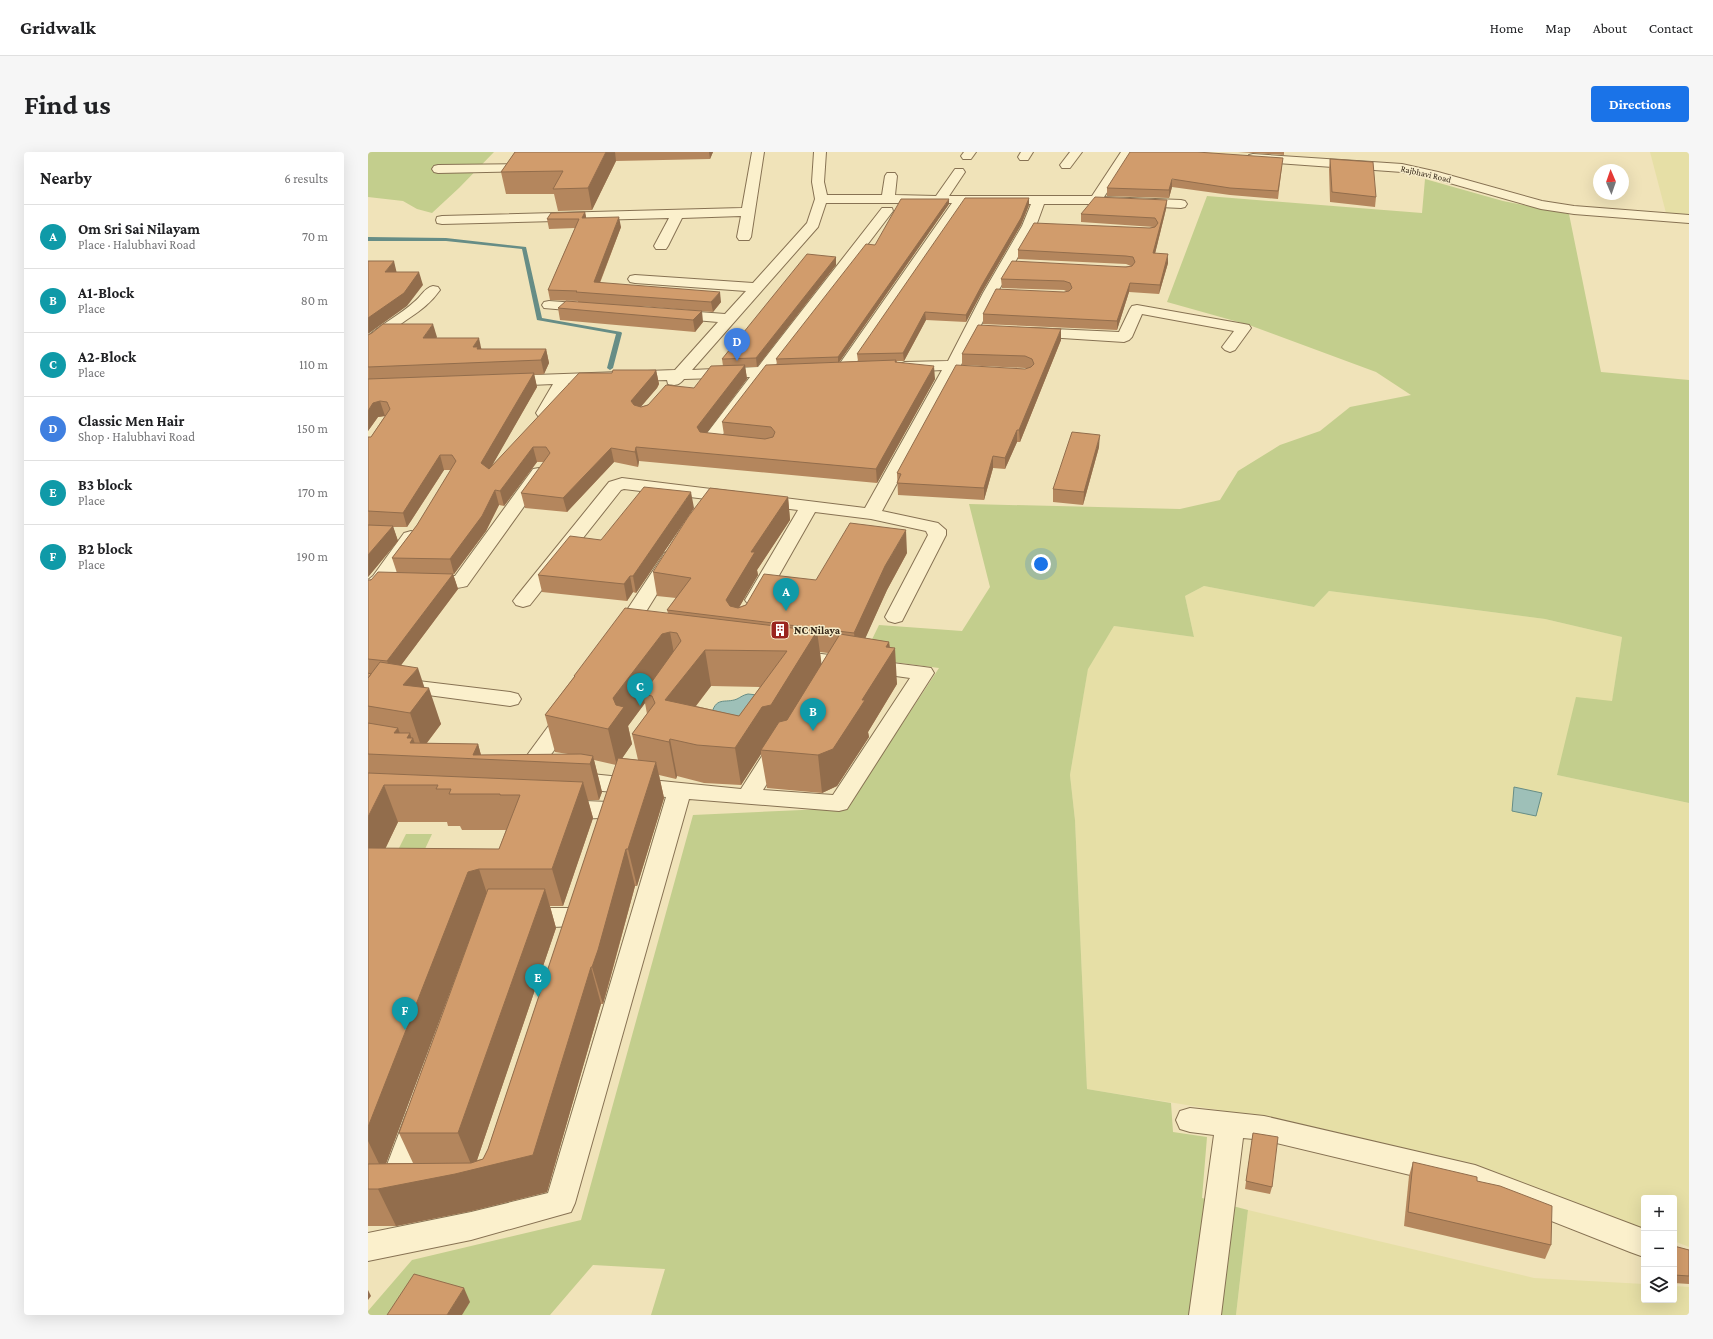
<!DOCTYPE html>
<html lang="en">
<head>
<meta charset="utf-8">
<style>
  :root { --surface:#fff; --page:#f6f6f6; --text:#202124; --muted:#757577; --line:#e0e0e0; --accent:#1a73e8 }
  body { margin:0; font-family:"Crimson Pro",serif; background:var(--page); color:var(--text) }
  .controls { position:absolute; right:12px; bottom:12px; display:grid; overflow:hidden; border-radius:4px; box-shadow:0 4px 16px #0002 }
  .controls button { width:36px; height:36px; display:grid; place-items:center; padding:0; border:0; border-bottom:1px solid var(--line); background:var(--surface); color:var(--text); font:20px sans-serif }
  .compass { position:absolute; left:1225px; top:12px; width:36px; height:36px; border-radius:50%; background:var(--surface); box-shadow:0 4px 16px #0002; rotate:358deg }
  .you { position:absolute; left:673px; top:412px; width:14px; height:14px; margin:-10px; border:3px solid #fff; border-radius:50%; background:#1a73e8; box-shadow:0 0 0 6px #1a73e833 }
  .badge { display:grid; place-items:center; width:26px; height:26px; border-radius:50%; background:var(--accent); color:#fff; font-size:13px; font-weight:700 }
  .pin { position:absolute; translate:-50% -33px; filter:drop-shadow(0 1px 2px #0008) }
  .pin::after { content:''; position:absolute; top:21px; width:14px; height:12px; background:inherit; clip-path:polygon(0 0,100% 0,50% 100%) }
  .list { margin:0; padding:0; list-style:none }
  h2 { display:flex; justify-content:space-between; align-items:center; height:52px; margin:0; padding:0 16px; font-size:17px }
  h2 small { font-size:13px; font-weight:400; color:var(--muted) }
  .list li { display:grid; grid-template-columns:26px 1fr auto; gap:12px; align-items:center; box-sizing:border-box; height:64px; padding:0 16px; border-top:1px solid var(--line) }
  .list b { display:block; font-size:15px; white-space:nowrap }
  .list p { margin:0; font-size:13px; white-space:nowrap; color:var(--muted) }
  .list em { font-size:13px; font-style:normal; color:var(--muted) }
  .icon { flex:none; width:22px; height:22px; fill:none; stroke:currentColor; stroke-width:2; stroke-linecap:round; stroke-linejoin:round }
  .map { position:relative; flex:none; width:1321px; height:1163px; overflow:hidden; border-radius:4px }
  header { display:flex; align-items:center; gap:24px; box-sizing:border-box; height:56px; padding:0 20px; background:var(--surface); border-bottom:1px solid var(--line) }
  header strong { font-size:19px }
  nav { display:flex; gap:22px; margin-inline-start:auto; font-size:14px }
  .intro { display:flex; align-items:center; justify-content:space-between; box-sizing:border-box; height:96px; padding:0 24px }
  h1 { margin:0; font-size:28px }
  .button { padding:10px 18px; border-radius:4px; background:var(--accent); color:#fff; font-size:14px; font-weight:700 }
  main { display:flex; gap:24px; padding:0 24px }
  aside { flex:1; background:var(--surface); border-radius:4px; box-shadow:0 4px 16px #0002 }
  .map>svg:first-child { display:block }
</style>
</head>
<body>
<header>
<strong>Gridwalk</strong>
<nav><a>Home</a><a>Map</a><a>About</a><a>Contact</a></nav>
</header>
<div class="intro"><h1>Find us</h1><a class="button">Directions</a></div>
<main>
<aside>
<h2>Nearby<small>6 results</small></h2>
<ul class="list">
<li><span class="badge" style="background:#0f9aa8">A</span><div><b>Om Sri Sai Nilayam</b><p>Place · Halubhavi Road</p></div><em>70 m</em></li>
<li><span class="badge" style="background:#0f9aa8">B</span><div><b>A1-Block</b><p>Place</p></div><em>80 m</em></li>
<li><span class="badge" style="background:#0f9aa8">C</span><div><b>A2-Block</b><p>Place</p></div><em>110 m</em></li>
<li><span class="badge" style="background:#3f7fe0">D</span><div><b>Classic Men Hair</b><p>Shop · Halubhavi Road</p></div><em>150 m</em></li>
<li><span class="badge" style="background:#0f9aa8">E</span><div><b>B3 block</b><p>Place</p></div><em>170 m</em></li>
<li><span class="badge" style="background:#0f9aa8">F</span><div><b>B2 block</b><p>Place</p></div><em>190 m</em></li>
</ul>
</aside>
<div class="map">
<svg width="1321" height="1163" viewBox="0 0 1321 1163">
  <rect width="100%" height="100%" fill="#f0e3b9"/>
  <g fill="#e6dfa6">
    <polygon points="1282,0 1321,0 1321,63 1298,61"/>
    <polygon points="836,434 946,455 961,439 1177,467 1254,485 1244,550 1189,623 1321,651 1321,1095 1306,1089 1306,1046 1276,1046 1276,1079 894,965 719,937 707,668 702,623 720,516 746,474 826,485 817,444"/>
    <polygon points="880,1058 1166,1126 1276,1132 1276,1148 1306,1148 1306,1134 1321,1135 1321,1163 868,1163"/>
  </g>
  <g fill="#c3ce8d">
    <polygon points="0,0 126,0 91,36 64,61 49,57 35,49 0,45"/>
    <polygon points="1057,27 1135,49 1201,62 1233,220 1321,228 1321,651 1189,623 1208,545 1244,549 1254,485 1177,467 961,439 946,455 836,434 817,444 826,485 746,474 720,517 702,623 707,668 719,937 803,951 805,980 839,985 834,1046 880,1058 868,1163 283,1163 297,1117 225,1113 182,1163 0,1163 0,1159 44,1108 213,1068 325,663 479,656 571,516 495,506 511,473 594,479 622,435 601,352 812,357 852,348 870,319 912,293 952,279 982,255 1043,243 1008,220 881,173 799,150 839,44 1054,61"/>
    <polygon points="38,682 64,682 50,712 23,712"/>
  </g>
  <g fill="#9ec0b8" stroke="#668d86">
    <path d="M380,542L399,544L395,567L343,565C347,543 357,552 369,547C373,545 375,543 380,542Z"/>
    <polygon points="1146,635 1174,641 1168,664 1144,659"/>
  </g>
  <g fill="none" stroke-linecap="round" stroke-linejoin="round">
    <polygon fill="#668d86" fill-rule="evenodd" points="0,85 78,86 158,95 174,166 253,180 254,181 245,216 242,218 239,216 248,182 169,168 154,97 78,89 0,89"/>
    <defs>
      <g id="minor">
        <polygon points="384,0 396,0 383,85 381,88 371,88 369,85 373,64 314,66 300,94 298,97 288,97 286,94 301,66 74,72 69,71 68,68 69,65 74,64 374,56"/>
        <path d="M446,0H458L456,30L459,43H514L517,24L519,21H527L529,24L527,43L568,44L587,17H595L597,20L581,44H724L753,0H765L736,45L813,48L817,49L819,52L817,55L813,56L728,52H676L668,74L629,141L593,213L514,359L570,371L578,378V383L534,469L527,471L520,469L517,465L560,383L558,379L503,367L447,360L397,448L394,452L387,454L380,452L377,448L430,358L256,337L253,338L162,453L155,455L148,453L145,449L148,445L241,330L254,326L497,356L574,218L537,220L532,218L529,215L532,212L537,210L580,209L615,141L654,74L663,52L596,51L482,220L476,222L470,220L468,217L584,51H458L450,75L324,218L390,215L514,56H524L525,59L406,215L428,216L430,219L428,222L399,224L353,285L368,287L370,291L368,295C358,297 345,295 335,293L333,289L382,225L316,227C311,233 308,234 300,232L299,228L201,231L182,264L176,266L170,264L168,261L185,232L137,234L131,232L129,229L131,226L137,224L307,218L350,170L304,166L299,165L297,162L299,159L304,158L357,162L378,139L267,131L262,130L260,127L262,124L267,123L385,131L439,71L447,47L444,30Z"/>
        <polygon points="596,0 608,0 603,7 595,7 593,4"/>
        <polygon points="653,0 665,0 660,8 652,8 650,5"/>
        <polygon points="702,0 714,0 702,16 694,16 692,13"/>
        <polygon points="885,2 1034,12 1070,20 1174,49 1206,54 1321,63 1321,71 1206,62 1173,57 1064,26 1034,20 881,9 879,6 881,3"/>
        <polygon points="166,12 170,13 172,16 170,19 70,21 66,20 64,17 66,14 70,13"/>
        <path d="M65,134L70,135L72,138C59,157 42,164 25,178C16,184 10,194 0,197V184C15,171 32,163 46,150C53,145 56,136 65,134Z"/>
        <polygon points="181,149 222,152 227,153 229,156 227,159 222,160 176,156 174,153 176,150"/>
        <polygon points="769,153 876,172 881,173 883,176 867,198 862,200 857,198 854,195 866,179 774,162 764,185 761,188 756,190 663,184 658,183 656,180 658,177 663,176 751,180 762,157 764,154"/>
        <path d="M171,316L177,317L180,321L99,434C84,438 65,437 50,433L47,429L50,425L57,423L87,424L165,317Z"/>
        <path d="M43,379L50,381L52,385C40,402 21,439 0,444V428L5,424L36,381Z"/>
        <polygon points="303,399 310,401 312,405 279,458 276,462 269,464 262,462 259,458 294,405 296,401"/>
        <polygon points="422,498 556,515 563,516 566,521 479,657 471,659 321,647 207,1051 203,1060 103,1088 0,1109 0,1081 103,1060 180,1041 298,645 203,636 195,633 192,628 195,623 203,620 373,637 401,593 409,591 422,594 425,599 422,604 415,606 395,638 465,643 542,526 415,508 412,504 415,500"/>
        <polygon points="0,523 142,540 150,542 153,547 150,552 142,554 0,535"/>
        <polygon points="201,555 209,557 212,562 209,567 165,627 157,630 149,627 146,622 149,617 193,557"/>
        <path d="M193,648L241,650L249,652L253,658L249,664C233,668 201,666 185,662L181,656L185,650Z"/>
        <path d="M155,756H206L215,758L219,765L215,772C199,776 162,776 146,772L142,765L146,758Z"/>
        <polygon points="822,956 896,964 1107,1013 1276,1077 1276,1103 1273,1104 1262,1100 1105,1038 896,988 875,986 853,1163 821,1163 846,983 822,980 812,977 808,968 812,959"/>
        <polygon points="49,957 59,960 63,969 37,1043 26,1047 15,1043 11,1034 39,960"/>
      </g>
    </defs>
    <use href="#minor" stroke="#877253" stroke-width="2"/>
    <use href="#minor" fill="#fbf0cc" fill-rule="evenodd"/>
  </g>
  <g fill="#b4865d" fill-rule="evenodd">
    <polygon points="147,0 345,0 342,7 248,9 224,58 190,59 186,42 138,42 133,20"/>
    <polygon points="870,0 916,0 916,3"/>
    <polygon points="962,7 1008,45 1007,55 962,50 961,17"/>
    <polygon points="914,14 910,47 862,43 804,35 801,46 739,44 739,36"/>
    <polygon points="799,48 798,57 787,101 800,111 791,142 761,140 749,178 615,172 615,162 700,140 696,138 634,136 633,127 763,114 758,112 650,107 650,98 786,75 713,70 713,62"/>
    <path d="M581,52L471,210L490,209L489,202L661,53L653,73L614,140L598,170L558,168L536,209H529V210L567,227L509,331L271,309L270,315L246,310L199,360L157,356L153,341L176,310H169L136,354L131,353L118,379L86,422H85L90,437L33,513L57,536L73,572L59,591L110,592L113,603L200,602L187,600L177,563L206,525V524L300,461L299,458L308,446L289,444L285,420L420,345L422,368L389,418L390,423L371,455L448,428L539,401L519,438L497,486L521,490L522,495L529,532L500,580L501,585L469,634L454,641L399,636L393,602L373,633L336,631L309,624L308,627L291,623L296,646L269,734H267L240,835L235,852H233L179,1040L103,1059L28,1074H0V428L29,421L24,406L49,373L83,318H76L39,375H25L30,389L0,425V285H3L17,264L10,265L0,279V183L69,185L68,186L114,197H178L181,211L176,222L166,223L169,235L124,313L244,221L288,218L291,232L289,236L272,255H273L326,236L355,214L354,207L468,105V113L389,215H377L379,227L338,281L356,283L354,270L409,212L408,207L507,93ZM452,500L460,501L453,513ZM343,534L392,535L371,564L328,554ZM277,551L279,562L264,582L270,608L254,606L264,592L260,574ZM226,608L248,613L120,997L115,1007L109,1008L188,776L182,754H195L225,666L220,648H231L234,640ZM30,670H79L80,674H92L94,678H138L131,697H17ZM113,757L31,981L45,1011H18Z"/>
    <polygon points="217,60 218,66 253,75 232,131 353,150 345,160 272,154 335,170 327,180 192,168 190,156 210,150 210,149 182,148 180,138 207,76 181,77 179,67"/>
    <polygon points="693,188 652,290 649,290 637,317 625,316 616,348 530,343 529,321 657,217 660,216 657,216 594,213 594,202"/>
    <polygon points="731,295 715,353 685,350 685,337"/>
    <polygon points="326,356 268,441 265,440 259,449 174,440 170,423 233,388"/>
    <polygon points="885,981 904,1035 902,1042 877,1037"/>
    <polygon points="1045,1010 1183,1093 1177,1107 1036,1074 1041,1024"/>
    <polygon points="1306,1094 1321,1098 1321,1132 1306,1131"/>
  </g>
  <g fill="#926d4c">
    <polygon points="238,0 247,0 248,9 224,58 220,36"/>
    <polygon points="341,0 345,0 342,7"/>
    <polygon points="804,27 804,35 801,46 801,38"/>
    <polygon points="661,46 661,53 653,73 614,140 598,170 598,163 614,133"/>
    <polygon points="581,47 581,52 470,212 470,205"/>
    <polygon points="799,48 798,57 785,110 785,101"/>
    <polygon points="217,60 219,70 214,66"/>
    <polygon points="251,65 253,75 228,140 226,130"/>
    <polygon points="800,102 800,111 791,142 792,133"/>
    <polygon points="468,105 468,113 389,215 388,206"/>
    <polygon points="26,109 29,122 17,120"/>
    <polygon points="51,120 55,133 39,154 0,182 0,166"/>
    <polygon points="762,131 761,140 749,178 749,169"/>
    <polygon points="352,140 353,150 345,160 343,150"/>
    <polygon points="334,159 335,170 327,180 325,168"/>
    <polygon points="557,160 558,168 536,209 535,201"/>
    <polygon points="65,172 69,185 59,200 55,186"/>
    <polygon points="693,177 693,188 652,290 651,278"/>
    <polygon points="111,186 114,200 105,195"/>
    <polygon points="178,197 181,211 176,222 173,208"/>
    <polygon points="377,213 379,227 332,290 329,275"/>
    <polygon points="566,214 567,227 509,331 508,317"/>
    <polygon points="288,218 291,232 289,236 266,263 263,249"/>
    <polygon points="166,221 169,235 117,326 113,311"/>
    <polygon points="12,249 17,264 10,265 0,279 0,259 5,251"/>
    <polygon points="649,278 649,290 637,317 637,306"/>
    <polygon points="732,283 731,295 715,353 716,340"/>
    <polygon points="165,295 169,310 136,354 132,339"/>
    <polygon points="268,295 271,309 270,315 267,300"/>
    <polygon points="243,296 246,310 199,360 195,346"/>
    <polygon points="72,303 76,318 39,375 35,361"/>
    <polygon points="625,304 625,316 616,348 616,336"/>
    <polygon points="127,338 131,353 118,379 86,422 82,407"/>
    <polygon points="323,340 326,356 268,441 265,424"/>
    <polygon points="420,345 422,368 389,418 390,423 365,466 358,448 383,400"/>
    <polygon points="25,374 30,389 0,425 0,403"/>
    <polygon points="538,378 539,401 519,438 489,505 486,481 517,414"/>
    <polygon points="85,422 90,437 25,524 19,509"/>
    <polygon points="262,424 265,440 259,449 256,432"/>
    <polygon points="449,479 454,515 408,590 393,598 393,602 373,633 367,596 394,555"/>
    <polygon points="302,480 309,517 275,542 277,551 260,574 264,592 249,614 240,577 245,546 294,482"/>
    <polygon points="521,490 522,503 527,496 529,532 500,580 501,585 469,634 454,641 450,603 494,548 518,495"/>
    <polygon points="337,498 343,534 304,585 297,548"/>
    <polygon points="50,516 58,540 61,536 73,572 54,597 42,561 35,533"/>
    <polygon points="30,576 40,604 26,581"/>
    <polygon points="42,581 44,588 45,586 51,604 39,586"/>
    <polygon points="302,587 309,624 308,627 301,590"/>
    <polygon points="110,592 114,607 105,603"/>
    <polygon points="225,604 234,640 231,648 222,612"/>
    <polygon points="288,610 296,646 269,734 260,697"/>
    <polygon points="215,630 225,666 195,754 184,717"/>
    <polygon points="16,633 30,670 0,733 0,665"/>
    <polygon points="258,697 267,734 235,852 224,815"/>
    <polygon points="111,717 123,754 113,757 15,1020 0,989 0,975 100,720"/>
    <polygon points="177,737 188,776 106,1017 165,1003 223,815 233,852 179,1040 103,1059 28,1074 10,1037 105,1017 90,981"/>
    <polygon points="96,1136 102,1150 94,1163 79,1163"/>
    <polygon points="0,1138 3,1144 0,1148"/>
  </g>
  <g fill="#d19c6c" stroke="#926d4c" fill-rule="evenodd">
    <polygon points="147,0 238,0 220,36 185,37 195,19 133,20"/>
    <polygon points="762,0 829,0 915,6 910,39 862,36 804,27 801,38 739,36"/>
    <polygon points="962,7 1005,10 1008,45 964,40"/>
    <polygon points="727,45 799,48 785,101 800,102 792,133 762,131 749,169 615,162 628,137 696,140 701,139 704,136 702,131 696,129 633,127 644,109 758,115 764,114 767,110 765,105 758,104 650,98 666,71 782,76 787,75 790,71 787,66 713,62"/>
    <polygon points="597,46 661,46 653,66 614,133 598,163 557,160 535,201 489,202"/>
    <polygon points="533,47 581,47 470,205 408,207 498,92 507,93"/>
    <polygon points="217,60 214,66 251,65 226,130 352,140 343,150 208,140 209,139 180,138 211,67 179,67 183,61"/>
    <polygon points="439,102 468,105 388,206 354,207"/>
    <polygon points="0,109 26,109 17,120 51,120 36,141 0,166"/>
    <polygon points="198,149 334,159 325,168 190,156"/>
    <polygon points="15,172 65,172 55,186 111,186 105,195 110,195 109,197 178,197 173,208 0,215 0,183 4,181"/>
    <polygon points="610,173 693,177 651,278 649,278 637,306 625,304 616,336 529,331 533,322 529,321 588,213 657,217 663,215 666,212 664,207 657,204 594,202"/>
    <polygon points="528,208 527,210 566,214 508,317 268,295 267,300 243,296 195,346 153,341 182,301 178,295 165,295 132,339 127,338 114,364 82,407 24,406 49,373 88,309 84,303 72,303 35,361 0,359 0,285 3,285 22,257 19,250 12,249 5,251 0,259 0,227 166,221 113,311 121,317 211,221 244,221 245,218 288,218 286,222 263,249 266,253 273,255 280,253 298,233 326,236 343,214 377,213 329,275 332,280 397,287 405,285 407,280 403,275 354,270 398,213"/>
    <polygon points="704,280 732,283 716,340 685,337"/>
    <polygon points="276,335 323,340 265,424 262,424 256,432 170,423 202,384 233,388"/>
    <polygon points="342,336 420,345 383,400 387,400 358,448 362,454 370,456 378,453 396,422 448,428 482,371 538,378 517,414 486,481 299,458 323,426 285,420 320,365"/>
    <polygon points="0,373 25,374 0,403"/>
    <polygon points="10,420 85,422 19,509 0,507 0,428 3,428"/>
    <path d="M257,456L449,479L403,553L394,555L367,596L329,593L302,587L301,590L264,582L287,551L284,544L275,542L313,489L309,481L302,480L294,482L245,546L248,553L256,555L240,577L177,563L207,524H206ZM337,498L419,499L371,564L297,548Z"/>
    <polygon points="472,482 521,490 518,495 527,496 494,548 497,548 465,597 450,603 393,598 411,570 419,568"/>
    <polygon points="12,510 50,516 35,533 61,536 42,561 0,554 0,526"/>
    <polygon points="0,521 3,522 0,526"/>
    <polygon points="0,571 30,576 26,581 42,581 39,586 45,586 42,591 110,592 105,603 213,602 225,604 222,612 0,602"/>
    <polygon points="250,606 288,610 260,697 258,697 230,798 224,815 223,815 165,1003 87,1022 10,1037 0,1037 0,1012 103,1011 115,1007 120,997"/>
    <polygon points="0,621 215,630 184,717 111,717 100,720 0,975 0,696 131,697 152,643 132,643 132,642 81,642 83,637 68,637 70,633 16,633 0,665"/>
    <polygon points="120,737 177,737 90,981 31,981"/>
    <polygon points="885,981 910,985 904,1035 878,1029"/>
    <polygon points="1045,1010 1109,1025 1109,1029 1132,1034 1184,1054 1183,1093 1040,1060"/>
    <polygon points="1306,1094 1321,1098 1321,1124 1306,1123"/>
    <polygon points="46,1122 96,1136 79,1163 19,1163"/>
  </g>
  <defs>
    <symbol id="building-square" viewBox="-11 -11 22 22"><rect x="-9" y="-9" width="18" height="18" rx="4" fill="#9a251f" stroke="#f7ecc9"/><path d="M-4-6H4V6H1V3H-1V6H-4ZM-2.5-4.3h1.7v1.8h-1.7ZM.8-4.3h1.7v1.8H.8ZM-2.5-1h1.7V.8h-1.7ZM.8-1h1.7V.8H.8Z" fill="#fff"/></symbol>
  </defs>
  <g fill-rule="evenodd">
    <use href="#building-square" x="401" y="467" width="22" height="22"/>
  </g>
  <g text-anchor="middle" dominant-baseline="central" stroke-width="3" stroke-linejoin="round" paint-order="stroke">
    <g font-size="9" fill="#352819" stroke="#f7ecc9">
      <text transform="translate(1058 22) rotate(13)">Rajbhavi Road</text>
    </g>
    <g font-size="11" font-weight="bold" fill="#352819" stroke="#f7ecc9" text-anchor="start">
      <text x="426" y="478">NC Nilaya</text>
    </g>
  </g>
</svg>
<div class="controls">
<button>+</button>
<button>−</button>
<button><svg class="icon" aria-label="layers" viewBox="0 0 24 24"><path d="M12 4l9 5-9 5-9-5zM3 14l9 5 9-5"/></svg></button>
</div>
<svg class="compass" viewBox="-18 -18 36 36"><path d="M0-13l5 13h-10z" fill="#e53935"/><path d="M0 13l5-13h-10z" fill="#757577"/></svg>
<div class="you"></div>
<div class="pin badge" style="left:418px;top:459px;background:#0f9aa8">A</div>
<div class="pin badge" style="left:445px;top:579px;background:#0f9aa8">B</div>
<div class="pin badge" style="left:272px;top:554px;background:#0f9aa8">C</div>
<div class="pin badge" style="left:369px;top:209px;background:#3f7fe0">D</div>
<div class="pin badge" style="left:170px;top:845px;background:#0f9aa8">E</div>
<div class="pin badge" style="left:37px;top:878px;background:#0f9aa8">F</div>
</div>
</main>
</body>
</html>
